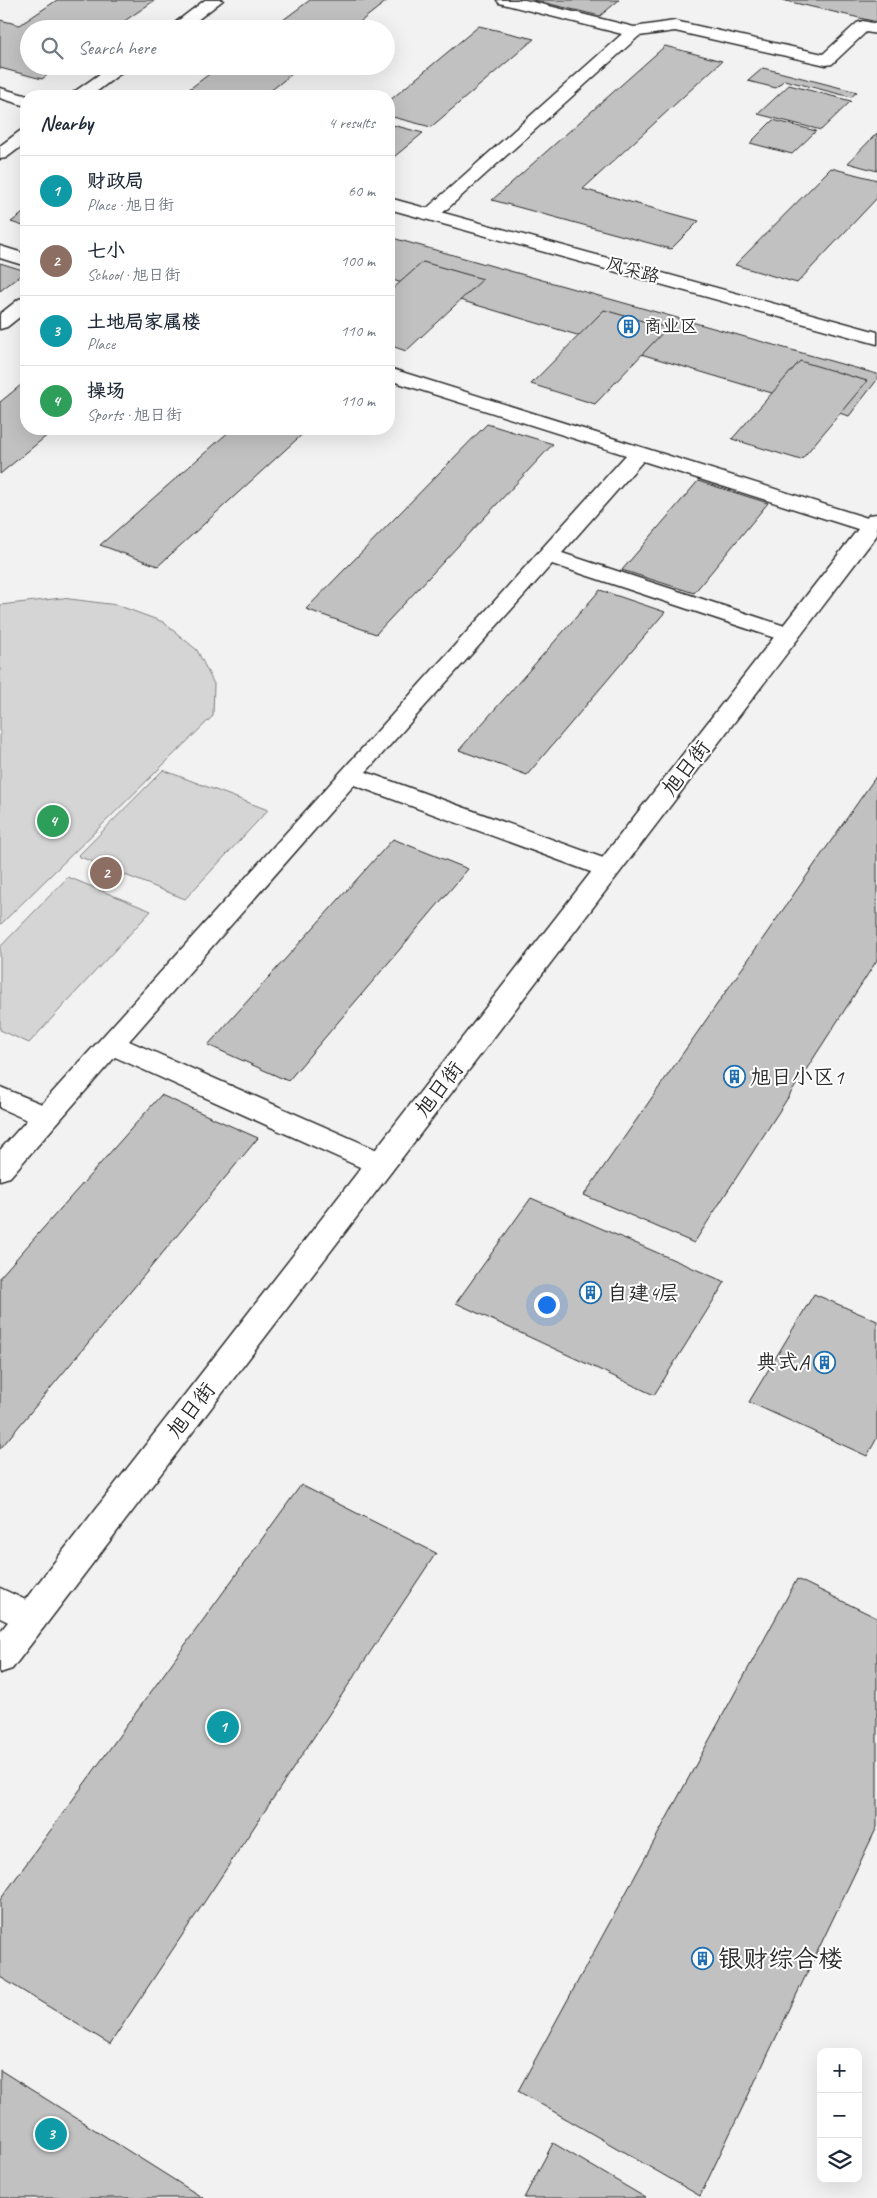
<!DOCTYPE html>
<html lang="en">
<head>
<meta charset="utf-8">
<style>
  :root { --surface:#fff; --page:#f2f2f3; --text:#1f2937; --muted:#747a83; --line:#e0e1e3; --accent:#b45309 }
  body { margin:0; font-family:Caveat,"LXGW WenKai TC",sans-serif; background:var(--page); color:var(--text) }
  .controls { position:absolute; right:15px; bottom:15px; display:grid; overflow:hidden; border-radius:10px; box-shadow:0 5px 20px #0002 }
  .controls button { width:45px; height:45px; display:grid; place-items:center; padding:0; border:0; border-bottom:1px solid var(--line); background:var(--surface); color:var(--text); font:25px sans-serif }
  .you { position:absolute; left:546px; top:1304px; width:18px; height:18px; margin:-12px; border:4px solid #fff; border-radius:50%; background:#1a73e8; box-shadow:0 0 0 8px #1a73e833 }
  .badge { display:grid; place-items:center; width:32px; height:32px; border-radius:50%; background:var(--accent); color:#fff; font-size:16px; font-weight:700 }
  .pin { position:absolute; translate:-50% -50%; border:2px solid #fff; box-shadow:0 1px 5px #0006 }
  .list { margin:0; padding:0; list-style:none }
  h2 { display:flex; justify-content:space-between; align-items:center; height:65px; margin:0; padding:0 20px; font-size:21px }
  h2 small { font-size:16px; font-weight:400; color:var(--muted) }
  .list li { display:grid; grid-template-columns:32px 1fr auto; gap:15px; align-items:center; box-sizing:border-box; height:70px; padding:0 20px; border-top:1px solid var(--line) }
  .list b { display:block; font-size:19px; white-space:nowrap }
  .list p { margin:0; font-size:16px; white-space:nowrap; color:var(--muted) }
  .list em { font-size:16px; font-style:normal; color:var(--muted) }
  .icon { flex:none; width:28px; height:28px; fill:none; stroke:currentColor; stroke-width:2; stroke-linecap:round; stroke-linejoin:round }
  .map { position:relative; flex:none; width:877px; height:2198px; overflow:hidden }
  .search { position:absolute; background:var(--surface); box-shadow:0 5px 20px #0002; left:20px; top:20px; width:375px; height:55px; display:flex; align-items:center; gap:12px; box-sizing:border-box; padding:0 18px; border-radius:28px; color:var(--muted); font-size:19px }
  .panel { position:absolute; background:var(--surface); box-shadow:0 5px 20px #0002; left:20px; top:90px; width:375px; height:345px; border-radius:20px }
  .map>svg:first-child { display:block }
</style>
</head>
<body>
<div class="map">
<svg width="877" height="2198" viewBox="0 0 877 2198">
  <rect width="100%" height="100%" fill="#f2f2f2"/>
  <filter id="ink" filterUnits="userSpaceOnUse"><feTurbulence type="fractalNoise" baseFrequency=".02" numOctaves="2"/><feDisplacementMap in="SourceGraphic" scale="10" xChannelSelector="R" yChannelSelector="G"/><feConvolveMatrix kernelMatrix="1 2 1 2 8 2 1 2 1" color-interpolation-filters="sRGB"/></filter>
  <g filter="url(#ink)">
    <g fill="#d5d5d5" stroke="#808080">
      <polygon points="62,598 117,605 163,622 197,650 214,684 213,716 0,925 0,605"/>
      <polygon points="163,770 268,810 185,899 78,856"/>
      <polygon points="68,877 151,911 29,1043 0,1030 0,947"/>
    </g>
    <g fill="#c1c1c1" stroke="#2b2b2b">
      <polygon points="57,0 155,0 113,29 29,29 29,66 60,66 42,79 0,68 0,20 20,25"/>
      <polygon points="310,0 388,0 351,29 271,29"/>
      <polygon points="533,0 619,0 600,16"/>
      <polygon points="782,0 877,0 877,22"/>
      <polygon points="479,26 534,39 431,127 389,116 389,101"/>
      <polygon points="665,46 722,61 583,189 699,221 671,249 492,200"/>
      <polygon points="220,66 302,66 269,92 285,96 180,96"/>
      <polygon points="763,68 857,92 851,97 784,80 776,88 748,81"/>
      <polygon points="789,85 851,101 821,130 758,114"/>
      <polygon points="773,120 816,131 792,154 750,143"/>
      <polygon points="389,124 423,133 389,161"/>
      <polygon points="877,133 877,171 848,163"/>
      <polygon points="831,168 877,180 877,198 797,283 735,265"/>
      <polygon points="26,211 26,227 11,222"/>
      <polygon points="389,237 877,374 877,380 849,416 389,279"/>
      <polygon points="423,262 483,279 406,351 389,345 389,292"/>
      <polygon points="0,263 26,271 0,291"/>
      <polygon points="604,310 667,328 595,404 531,384"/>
      <polygon points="800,361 867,381 801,460 732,439"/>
      <polygon points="26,381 26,429 55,429 0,474 0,402"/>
      <polygon points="487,424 553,444 376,634 306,609"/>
      <polygon points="232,429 308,429 158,566 100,545"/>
      <polygon points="698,481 768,503 694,593 622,570"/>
      <polygon points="600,590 665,612 527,775 459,750"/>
      <polygon points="877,775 877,960 694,1243 584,1195"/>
      <polygon points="393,839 468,869 288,1081 208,1045"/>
      <polygon points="161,1095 258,1138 0,1449 0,1277"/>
      <polygon points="531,1198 725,1282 654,1395 456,1303"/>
      <polygon points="814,1294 877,1321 877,1438 867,1456 749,1402"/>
      <polygon points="301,1485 436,1553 110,2044 0,1977 0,1900"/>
      <polygon points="797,1579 877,1618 877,1827 700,2196 518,2091"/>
      <polygon points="0,2070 203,2198 0,2198"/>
      <polygon points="553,2143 646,2198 524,2198"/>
    </g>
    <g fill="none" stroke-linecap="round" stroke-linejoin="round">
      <defs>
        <g id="minor">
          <polygon points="497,0 525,0 634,27 675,21 823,54 857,23 863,21 877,24 877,34 866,32 832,64 826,65 675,31 639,36 437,218 431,220 425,218 422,214 425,210 622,34 499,3"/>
          <polygon points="0,246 26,254 26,266 0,258"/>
          <polygon points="26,297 26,312 7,327 0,329 0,314 19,299"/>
          <polygon points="389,368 877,521 877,531 864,531 643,461 562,553 797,630 800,635 797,640 789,642 781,640 552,564 366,772 617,863 621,869 617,875 608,878 599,875 354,785 129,1041 391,1156 395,1164 391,1172 381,1175 371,1172 115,1057 10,1177 0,1180 0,1150 27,1120 0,1108 0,1087 42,1104 626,455 389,380"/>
          <polygon points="0,1588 43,1608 47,1618 43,1628 31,1633 0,1618"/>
        </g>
        <g id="secondary">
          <polygon points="205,0 223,0 186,29 167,29"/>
          <polygon points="111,66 130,66 91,96 72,96 74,92"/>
          <polygon points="0,88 28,96 26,96 26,106 0,98"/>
          <polygon points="26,130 26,143 6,158 0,159 0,146 20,131"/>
          <polygon points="389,198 877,332 877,344 389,209"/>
          <polygon points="877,514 877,535 12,1669 0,1673 0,1632 869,515"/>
        </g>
      </defs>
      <use href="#minor" stroke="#2b2b2b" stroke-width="3"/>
      <use href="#secondary" stroke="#2b2b2b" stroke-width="3"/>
      <use href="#minor" fill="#fff" fill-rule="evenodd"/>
      <use href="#secondary" fill="#fff" fill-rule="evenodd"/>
    </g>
  </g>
  <defs>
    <symbol id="building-ring" viewBox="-11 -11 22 22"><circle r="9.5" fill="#fff" stroke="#1f6fb2" stroke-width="1.5"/><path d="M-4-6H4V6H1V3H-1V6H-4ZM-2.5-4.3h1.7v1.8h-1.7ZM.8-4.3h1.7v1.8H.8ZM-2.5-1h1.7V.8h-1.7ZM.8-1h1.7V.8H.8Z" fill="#1f6fb2"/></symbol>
  </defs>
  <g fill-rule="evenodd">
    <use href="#building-ring" x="616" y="314" width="25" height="25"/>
    <use href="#building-ring" x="722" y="1064" width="25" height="25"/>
    <use href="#building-ring" x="578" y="1280" width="25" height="25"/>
    <use href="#building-ring" x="812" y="1350" width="25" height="25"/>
    <use href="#building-ring" x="690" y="1946" width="25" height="25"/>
  </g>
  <g text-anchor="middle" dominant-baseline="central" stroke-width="4" stroke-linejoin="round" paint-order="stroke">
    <g font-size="18" fill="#2b2b2b" stroke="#fff">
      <text transform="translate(633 270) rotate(15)">风采路</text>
    </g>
    <g font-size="18" fill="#2b2b2b" stroke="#fff" text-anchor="start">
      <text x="644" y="326">商业区</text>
    </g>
    <g font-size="21" fill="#2b2b2b" stroke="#fff">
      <text transform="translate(686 768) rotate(-52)">旭日街</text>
      <text transform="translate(439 1089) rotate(-52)">旭日街</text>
      <text transform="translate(191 1410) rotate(-52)">旭日街</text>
    </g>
    <g font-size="21" fill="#2b2b2b" stroke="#fff" text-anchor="start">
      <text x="750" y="1077">旭日小区1</text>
      <text x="607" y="1293">自建4层</text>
      <text x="809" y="1362" text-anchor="end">典式A</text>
    </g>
    <g font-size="25" fill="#2b2b2b" stroke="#fff" text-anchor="start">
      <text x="718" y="1959">银财综合楼</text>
    </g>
  </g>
</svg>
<div class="controls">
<button>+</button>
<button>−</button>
<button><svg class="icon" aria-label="layers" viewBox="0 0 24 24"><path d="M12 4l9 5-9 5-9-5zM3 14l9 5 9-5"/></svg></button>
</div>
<div class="you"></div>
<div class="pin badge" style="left:223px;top:1727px;background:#0f9aa8">1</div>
<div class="pin badge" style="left:106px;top:873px;background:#8d6e63">2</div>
<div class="pin badge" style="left:51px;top:2134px;background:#0f9aa8">3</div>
<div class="pin badge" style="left:53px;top:821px;background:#2e9e5b">4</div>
<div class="search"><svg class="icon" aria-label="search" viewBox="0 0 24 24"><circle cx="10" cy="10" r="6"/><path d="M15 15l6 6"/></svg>Search here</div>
<section class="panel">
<h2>Nearby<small>4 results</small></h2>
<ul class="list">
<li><span class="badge" style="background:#0f9aa8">1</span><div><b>财政局</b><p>Place · 旭日街</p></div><em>60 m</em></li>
<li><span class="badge" style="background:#8d6e63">2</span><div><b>七小</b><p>School · 旭日街</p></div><em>100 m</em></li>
<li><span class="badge" style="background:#0f9aa8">3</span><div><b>土地局家属楼</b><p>Place</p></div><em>110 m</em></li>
<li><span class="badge" style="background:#2e9e5b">4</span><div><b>操场</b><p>Sports · 旭日街</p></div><em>110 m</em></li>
</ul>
</section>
</div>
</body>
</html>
